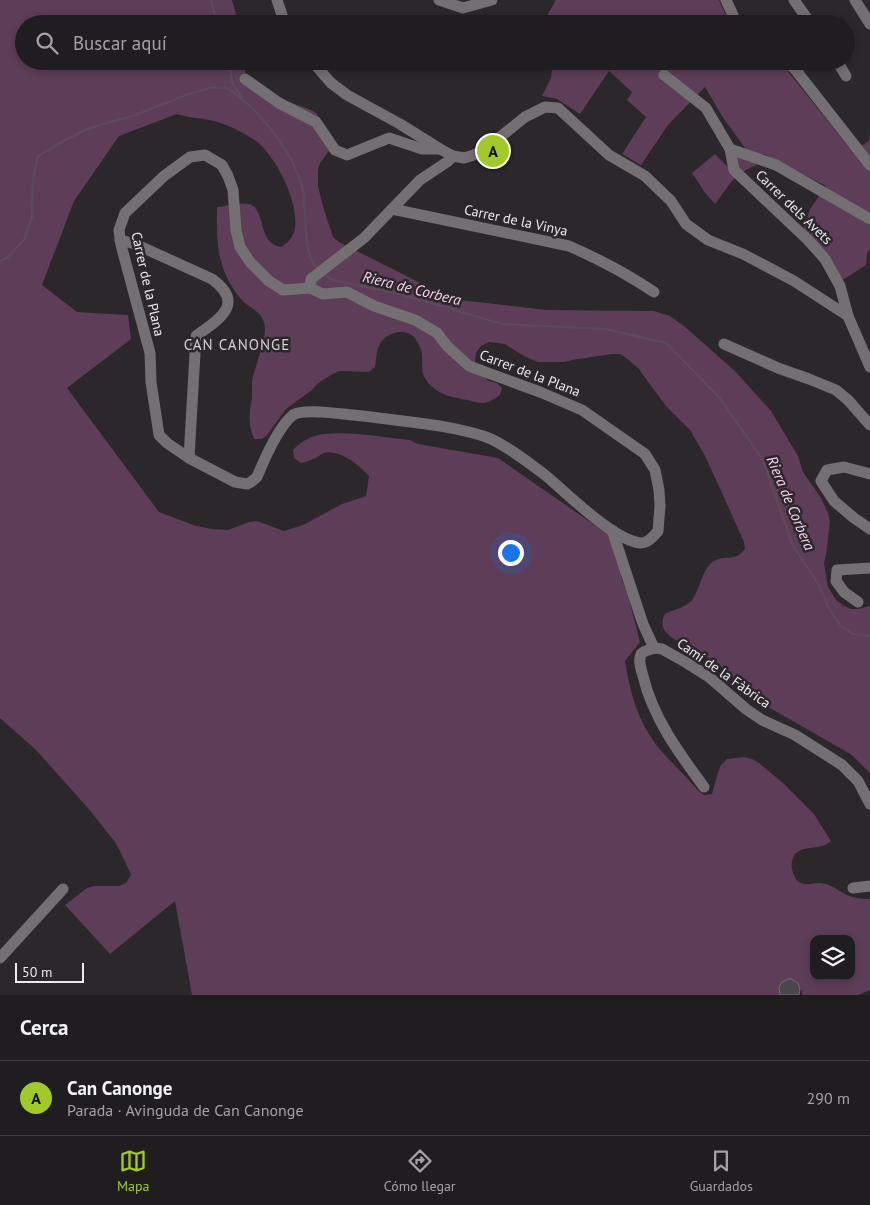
<!DOCTYPE html>
<html lang="es">
<head>
<meta charset="utf-8">
<style>
  :root { --surface:#201d20; --page:#2d2a2d; --text:#f1f3f6; --muted:#a2a2a5; --line:#3d3b3e; --accent:#a1c92a }
  body { margin:0; font-family:"PT Sans",sans-serif; background:var(--page); color:var(--text) }
  .controls { position:absolute; right:15px; bottom:15px; display:grid; overflow:hidden; border-radius:10px; box-shadow:0 2px 8px #0003 }
  .controls button { width:45px; height:45px; display:grid; place-items:center; padding:0; border:0; border-bottom:1px solid var(--line); background:var(--surface); color:var(--text); font:25px sans-serif }
  .scale { position:absolute; left:15px; bottom:12px; width:69px; box-sizing:border-box; padding-left:5px; border:2px solid #edeaec; border-top:0; font-size:14px; line-height:18px; white-space:nowrap; color:#edeaec; -webkit-text-stroke:4px #2b272a; paint-order:stroke }
  .you { position:absolute; left:510px; top:552px; width:18px; height:18px; margin:-12px; border:4px solid #fff; border-radius:50%; background:#1a73e8; box-shadow:0 0 0 8px #1a73e833 }
  .badge { display:grid; place-items:center; width:32px; height:32px; border-radius:50%; background:var(--accent); color:#111; font-size:16px; font-weight:700 }
  .pin { position:absolute; translate:-50% -50%; border:2px solid #fff; box-shadow:0 1px 5px #0006 }
  .list { margin:0; padding:0; list-style:none }
  h2 { display:flex; justify-content:space-between; align-items:center; height:65px; margin:0; padding:0 20px; font-size:21px }
  h2 small { font-size:16px; font-weight:400; color:var(--muted) }
  .list li { display:grid; grid-template-columns:32px 1fr auto; gap:15px; align-items:center; box-sizing:border-box; height:75px; padding:0 20px; border-top:1px solid var(--line) }
  .list b { display:block; font-size:19px; white-space:nowrap }
  .list p { margin:0; font-size:16px; white-space:nowrap; color:var(--muted) }
  .list em { font-size:16px; font-style:normal; color:var(--muted) }
  .icon { flex:none; width:28px; height:28px; fill:none; stroke:currentColor; stroke-width:2; stroke-linecap:round; stroke-linejoin:round }
  .map { position:relative; flex:none; width:870px; height:995px; overflow:hidden }
  .search { position:absolute; background:var(--surface); box-shadow:0 2px 8px #0003; left:15px; right:15px; top:15px; height:55px; display:flex; align-items:center; gap:12px; box-sizing:border-box; padding:0 18px; border-radius:28px; color:var(--muted); font-size:19px }
  .sheet { height:140px; background:var(--surface) }
  nav { display:flex; justify-content:space-around; align-items:center; box-sizing:border-box; height:70px; border-top:1px solid var(--line); background:var(--surface); font-size:14px; color:var(--muted) }
  nav a { display:grid; justify-items:center; gap:2px }
  nav .on { color:var(--accent) }
  .map>svg:first-child { display:block }
</style>
</head>
<body>
<div class="map">
<svg width="870" height="995" viewBox="0 0 870 995">
  <rect width="100%" height="100%" fill="#2b272a"/>
  <g fill="#5d3d57" fill-rule="evenodd">
    <path d="M0,0H232L239,24H24V61H244L246,78L278,98L309,109L316,113L326,127L329,151L320,163L318,170V186L324,210L333,237L339,242L452,299L546,310L654,311L670,316L684,326L735,371L771,411L798,456L803,472L821,498L828,513L830,522L826,555L824,563L828,587L836,600L844,606L851,609H858L870,606V773L852,755L770,708L750,693L716,662L674,639C664,632 659,626 665,614C673,610 683,608 690,602C698,595 701,574 710,564C719,555 730,560 739,555C741,553 743,551 745,549L744,542L718,484L705,456L690,430L666,406L638,368L626,358L620,354H612L572,360L564,362H538L524,356L505,344L489,342L481,346L476,353L475,361L478,369L483,376L489,381L497,383L502,388L500,395C494,399 489,403 483,403C478,403 472,401 467,400C450,397 431,393 423,374C421,368 423,362 422,355C422,349 418,343 415,338C411,334 407,332 401,332C389,332 379,340 377,352C376,357 376,362 375,367L369,372L339,371L331,375L317,384L312,390L286,409L267,435L262,439H254C248,425 249,412 252,398C252,392 252,387 252,382C253,373 257,365 259,356C262,345 267,334 264,322C260,310 247,307 240,298C217,269 216,243 217,207C225,206 243,202 249,204C264,208 259,235 273,244C276,246 279,246 281,247C296,238 297,226 294,210C291,189 274,155 256,141C244,133 229,125 214,121C202,118 189,118 177,114L119,136L74,201L42,285L77,312L128,315L131,339L67,388L159,512L196,526L212,529L228,530L249,522L257,521L284,531L303,525L342,504L366,496L369,476C361,466 338,448 324,453C321,454 319,456 316,458C311,460 306,462 301,463L294,458L293,450C299,444 304,440 312,437C335,428 384,438 410,440L418,444L498,458L609,535L620,566L622,580L628,595L640,642L625,661C631,697 639,725 663,753C669,760 676,766 682,773C690,780 695,789 704,795L712,794L718,772L721,765L727,759L744,757L752,759L759,763L783,783L814,814L831,841C829,842 827,844 825,845C815,849 803,846 795,854C792,859 791,864 792,869C798,894 812,879 826,884C834,886 840,892 847,895C854,898 862,899 870,899V990L858,995H192L175,901L110,954L65,905L87,888L94,886H119L126,883L131,875L123,857L115,842L88,808L35,749L0,718ZM814,939H851V976H814Z"/>
    <polygon points="555,0 719,0 730,24 546,24 545,19 555,2"/>
    <polygon points="553,61 776,61 782,64 852,151 869,141 870,131 870,211 866,216 870,223 870,250 867,253 866,265 841,281 804,228 810,209 826,186 764,154 756,165 738,174 729,185 715,204 706,194 692,173 715,154 728,167 745,148 722,116 705,87 668,125 641,165 622,154 646,117 627,100 632,92 609,71 580,114 557,99 542,96 551,78"/>
  </g>
  <polygon fill="#0007" points="797,984 802,991 802,995 782,995"/>
  <g fill="none" stroke-linecap="round" stroke-linejoin="round">
    <g stroke="#5e485b" stroke-width="2.5">
      <polyline points="211,0 217,24"/>
      <polyline points="228,61 233,84 243,99"/>
      <path d="M0,261L7,258L24,240L32,217L33,180L38,156C54,147 72,135 88,129C102,123 118,121 132,116C156,109 203,83 226,88C230,89 235,94 238,96C267,119 298,160 304,196C306,214 303,258 318,269"/>
      <polyline points="324,274 332,280 396,293 502,324 605,329 666,343 719,397 763,460 792,544 819,585 827,605 840,625 853,634 870,636"/>
    </g>
  </g>
  <polygon fill="#4b464a" stroke="#736e72" points="788,979 791,979 798,983 800,990 799,995 780,995 779,988 780,985 782,982"/>
  <g fill="none" stroke-linecap="round" stroke-linejoin="round">
    <g stroke="#736f72" stroke-width="11">
      <polyline points="277,0 285,24"/>
      <polyline points="439,0 463,8 492,0"/>
      <polyline points="726,0 737,24"/>
      <polyline points="794,0 811,24"/>
      <polyline points="855,0 870,24"/>
      <polyline points="312,61 331,83 347,95 400,124 440,149 453,156 464,158 474,155 489,146 525,117 545,107 558,108 609,155 645,176 671,201 686,224 708,240 743,254 794,281 848,316 870,367"/>
      <polyline points="784,61 794,68 870,165"/>
      <polyline points="837,61 846,76"/>
      <polyline points="664,75 706,108 730,149 776,165 870,219"/>
      <polyline points="245,79 279,103 316,122 335,150 347,155 389,138 422,149 440,149"/>
      <polyline points="730,149 734,170 808,240 825,259 840,286 848,316"/>
      <path d="M205,155L222,165L228,176L233,190L236,230L240,247L250,262L269,281L283,290L310,288L323,294L347,292L374,306L415,320L437,333L447,346L469,366L540,392L582,410L645,454L655,470L659,490L660,506L658,531C653,537 648,543 640,543C612,539 567,493 545,475C528,462 510,448 491,439C475,432 457,429 440,426C411,422 382,418 353,415C340,414 304,408 293,415C279,426 264,460 257,477L251,482L247,484L235,482L189,458L167,443L159,435L151,382L150,353L121,245L119,230L125,213L164,176L190,157Z"/>
      <path d="M392,209L569,246C599,259 627,274 654,292"/>
      <path d="M120,240L135,244L212,279C246,304 219,319 196,336L189,458"/>
      <polyline points="310,288 311,279 364,238 420,180 447,162 453,156"/>
      <polyline points="724,344 778,368 809,379 836,390 848,400 870,425"/>
      <polyline points="870,474 844,467 827,470 821,481 834,501 854,518 870,529"/>
      <polyline points="612,530 643,624 654,648"/>
      <polyline points="858,602 844,592 836,581 837,570 870,568"/>
      <path d="M704,787C679,753 653,718 643,676C641,669 638,661 641,654C648,649 654,647 662,649L687,663L709,677L746,709L762,720L795,735L842,765L858,781L870,804"/>
      <polyline points="853,888 870,886"/>
      <polyline points="0,958 63,889"/>
    </g>
  </g>
  <g text-anchor="middle" dominant-baseline="central" stroke-width="5" stroke-linejoin="round" paint-order="stroke">
    <g font-size="14" fill="#edeaec" stroke="#2b272a">
      <text transform="translate(794 207) rotate(44)">Carrer dels Avets</text>
      <text transform="translate(516 220) rotate(12)">Carrer de la Vinya</text>
      <text transform="translate(148 284) rotate(77)">Carrer de la Plana</text>
      <text transform="translate(530 373) rotate(21)">Carrer de la Plana</text>
      <text transform="translate(724 673) rotate(35)">Camí de la Fàbrica</text>
    </g>
    <g font-size="15" font-style="italic" fill="#fbd3f2" stroke="#2b272a">
      <text transform="translate(412 288) rotate(14)">Riera de Corbera</text>
      <text transform="translate(791 503) rotate(67)">Riera de Corbera</text>
    </g>
    <g font-size="15" letter-spacing="1" fill="#d8d2d6" stroke="#2b272a">
      <text x="237" y="344">CAN CANONGE</text>
    </g>
  </g>
</svg>
<div class="controls">
<button><svg class="icon" aria-label="layers" viewBox="0 0 24 24"><path d="M12 4l9 5-9 5-9-5zM3 14l9 5 9-5"/></svg></button>
</div>
<div class="scale">50 m</div>
<div class="you"></div>
<div class="pin badge" style="left:493px;top:151px">A</div>
<div class="search"><svg class="icon" aria-label="search" viewBox="0 0 24 24"><circle cx="10" cy="10" r="6"/><path d="M15 15l6 6"/></svg>Buscar aquí</div>
</div>
<section class="sheet">
<h2>Cerca<small></small></h2>
<ul class="list">
<li><span class="badge">A</span><div><b>Can Canonge</b><p>Parada · Avinguda de Can Canonge</p></div><em>290 m</em></li>
</ul>
</section>
<nav>
<a class="on"><svg class="icon" aria-label="map" viewBox="0 0 24 24"><path d="M3 6l6-2 6 2 6-2v14l-6 2-6-2-6 2zM9 4v14M15 6v14"/></svg>Mapa</a>
<a><svg class="icon" aria-label="directions" viewBox="0 0 24 24"><path d="M12 3l9 9-9 9-9-9zM9 14v-3h6M13 9l2 2-2 2"/></svg>Cómo llegar</a>
<a><svg class="icon" aria-label="saved" viewBox="0 0 24 24"><path d="M7 4h10v16l-5-4-5 4z"/></svg>Guardados</a>
</nav>
</body>
</html>
